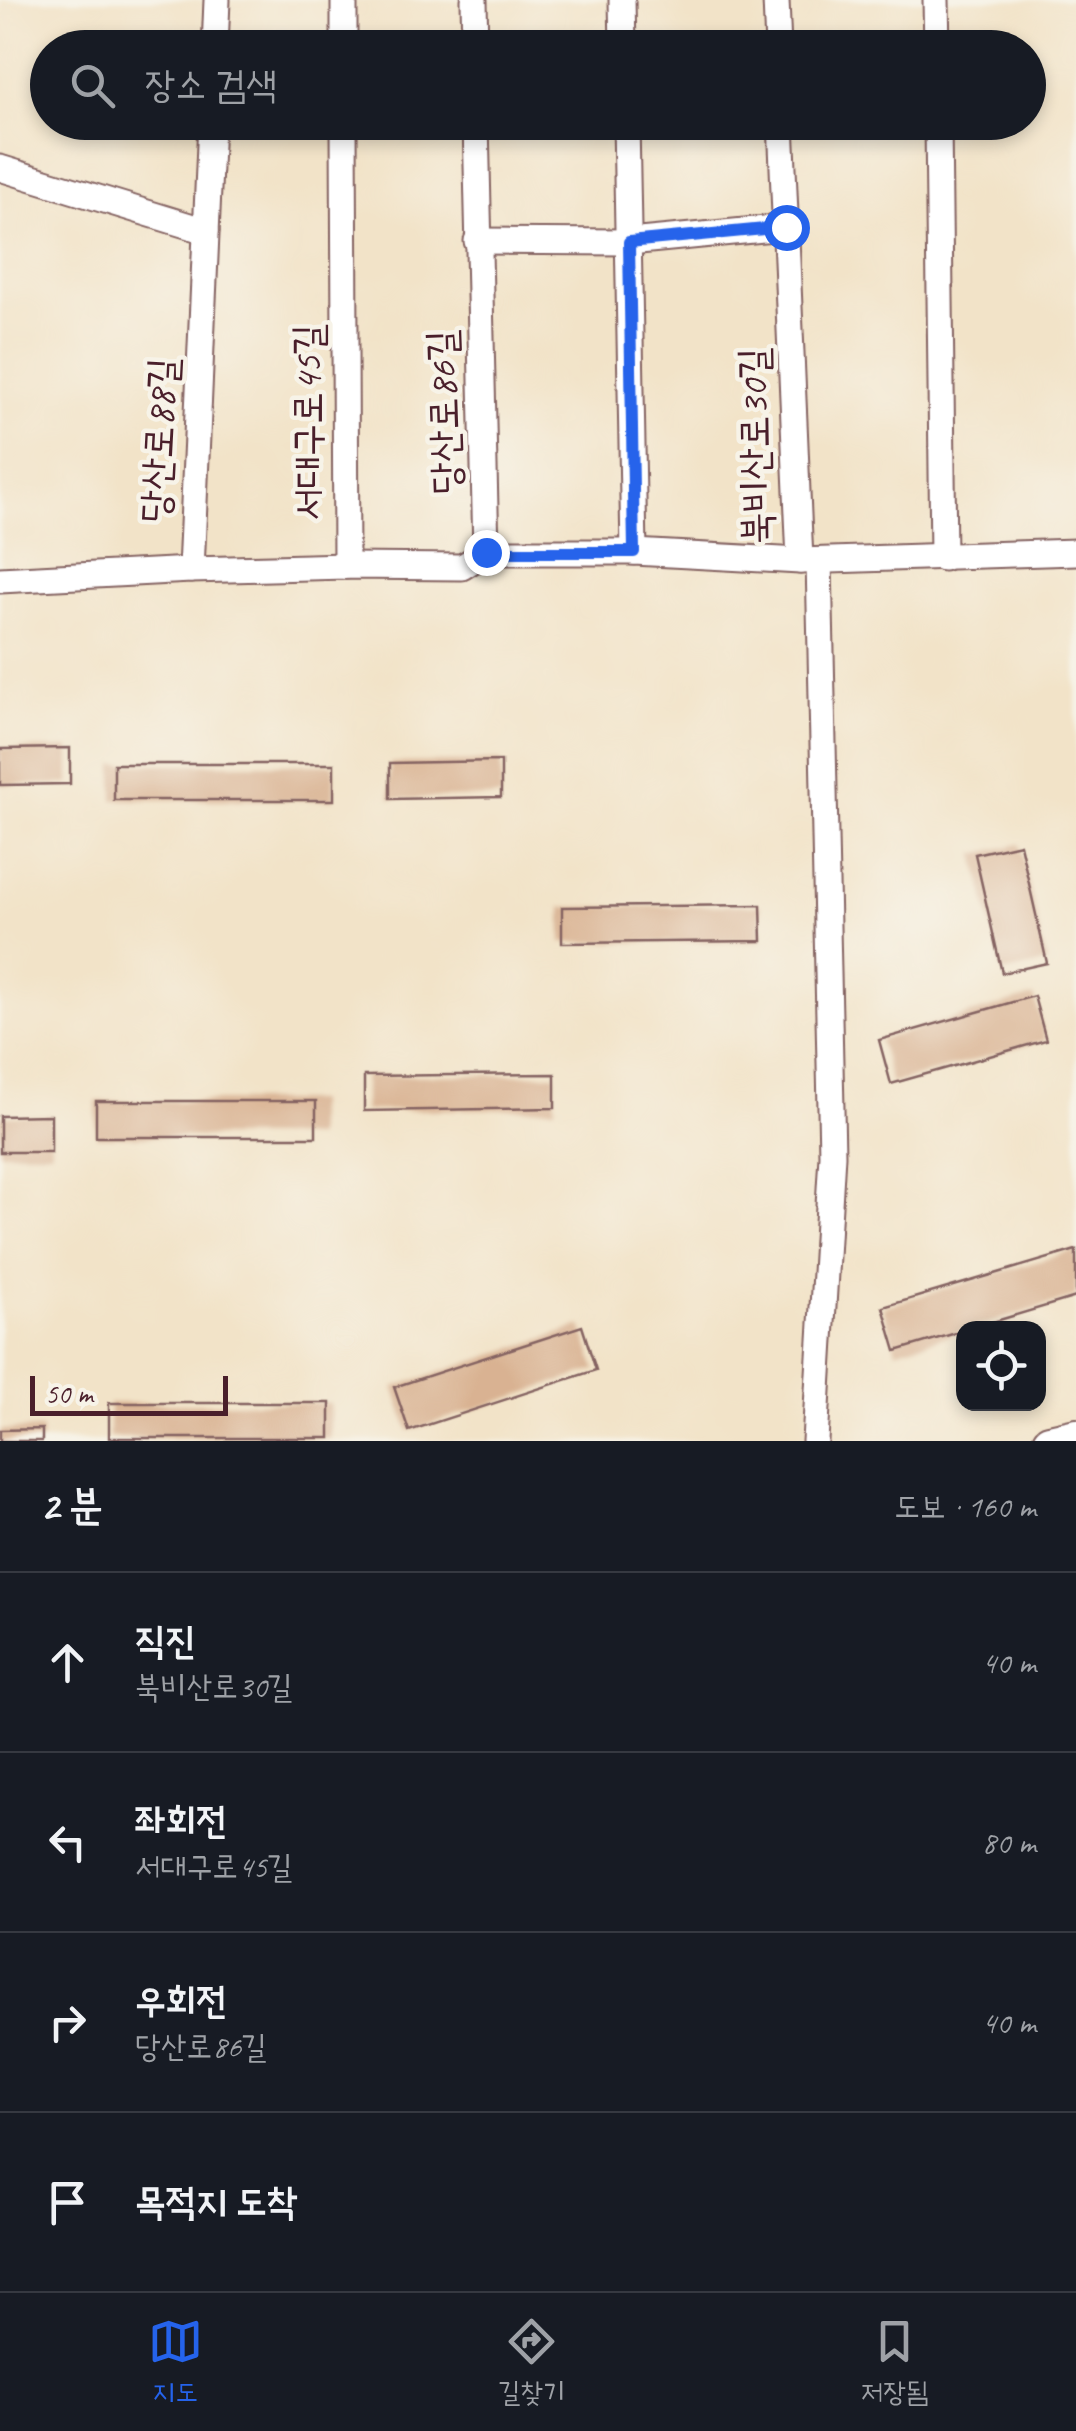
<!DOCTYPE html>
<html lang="ko">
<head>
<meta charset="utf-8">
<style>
  :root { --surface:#171b24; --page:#20242c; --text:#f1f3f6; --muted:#9ea1a6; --line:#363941; --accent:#2563eb }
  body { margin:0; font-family:Caveat,"Poor Story",sans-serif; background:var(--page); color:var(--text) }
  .controls { position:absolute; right:30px; bottom:30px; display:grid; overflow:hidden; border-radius:20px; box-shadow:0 5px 15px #0003 }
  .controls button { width:90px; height:90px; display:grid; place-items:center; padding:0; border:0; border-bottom:2px solid var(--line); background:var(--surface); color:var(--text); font:50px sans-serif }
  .scale { position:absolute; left:30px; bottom:25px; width:198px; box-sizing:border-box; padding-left:10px; border:5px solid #4a1f2b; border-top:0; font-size:28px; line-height:35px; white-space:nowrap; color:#4a1f2b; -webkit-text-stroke:8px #f7f3e8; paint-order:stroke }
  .stop { position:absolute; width:30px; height:30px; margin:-22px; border:8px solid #2563eb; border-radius:50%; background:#fff }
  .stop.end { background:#2563eb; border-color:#fff; box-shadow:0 2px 10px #0008 }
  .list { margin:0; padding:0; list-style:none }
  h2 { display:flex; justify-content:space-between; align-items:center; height:130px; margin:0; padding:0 40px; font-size:42px }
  h2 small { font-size:32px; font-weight:400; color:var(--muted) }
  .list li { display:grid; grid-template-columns:65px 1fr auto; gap:30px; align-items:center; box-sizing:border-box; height:180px; padding:0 40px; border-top:2px solid var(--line) }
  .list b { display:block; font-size:38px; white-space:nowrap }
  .list p { margin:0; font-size:32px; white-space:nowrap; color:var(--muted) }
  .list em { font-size:32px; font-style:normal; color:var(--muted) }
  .icon { flex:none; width:55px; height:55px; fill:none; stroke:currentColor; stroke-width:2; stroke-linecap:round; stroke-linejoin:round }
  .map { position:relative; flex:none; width:1076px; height:1441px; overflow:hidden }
  .search { position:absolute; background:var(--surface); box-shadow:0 5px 15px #0003; left:30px; right:30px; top:30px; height:110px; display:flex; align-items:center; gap:25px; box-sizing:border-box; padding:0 35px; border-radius:55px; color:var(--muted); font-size:38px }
  .sheet { height:850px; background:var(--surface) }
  nav { display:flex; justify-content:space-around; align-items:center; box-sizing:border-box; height:140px; border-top:2px solid var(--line); background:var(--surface); font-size:28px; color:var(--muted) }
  nav a { display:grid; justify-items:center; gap:5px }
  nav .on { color:var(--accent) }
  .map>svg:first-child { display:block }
</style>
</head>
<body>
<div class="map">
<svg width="1076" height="1441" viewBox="0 0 1076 1441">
  <rect width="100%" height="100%" fill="#f7f3e8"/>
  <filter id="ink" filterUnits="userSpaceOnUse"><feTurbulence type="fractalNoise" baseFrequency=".01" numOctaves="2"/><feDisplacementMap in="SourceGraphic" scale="20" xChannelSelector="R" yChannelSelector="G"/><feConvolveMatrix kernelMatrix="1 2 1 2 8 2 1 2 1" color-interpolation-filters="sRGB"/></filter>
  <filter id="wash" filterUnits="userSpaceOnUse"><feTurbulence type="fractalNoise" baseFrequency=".0048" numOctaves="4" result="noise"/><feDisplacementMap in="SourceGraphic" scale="40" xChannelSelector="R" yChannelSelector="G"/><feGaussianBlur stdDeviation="2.25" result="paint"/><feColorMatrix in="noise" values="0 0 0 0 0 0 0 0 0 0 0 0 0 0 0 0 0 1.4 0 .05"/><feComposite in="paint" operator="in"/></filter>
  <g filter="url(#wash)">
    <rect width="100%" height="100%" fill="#f2e3c8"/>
    <g id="blocks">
      <g fill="#d9b292">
        <polygon points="70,748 70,784 0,785 0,749"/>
        <polygon points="501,761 501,797 390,799 390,763"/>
        <rect x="114" y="764" width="220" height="36"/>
        <polygon points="1020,844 1047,963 1002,973 975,854"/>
        <polygon points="761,905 762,941 562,943 562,907"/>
        <polygon points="1034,996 1046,1040 891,1084 879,1040"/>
        <polygon points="555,1074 555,1108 364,1111 364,1076"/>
        <rect x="96" y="1101" width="220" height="36"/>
        <polygon points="51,1115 51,1152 0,1152 0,1116"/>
        <polygon points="1076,1250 1076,1297 896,1351 883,1307"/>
        <polygon points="582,1326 596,1370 409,1431 394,1387"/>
        <rect x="109" y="1403" width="221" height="35"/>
        <polygon points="42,1429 42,1441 0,1441 0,1430"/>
      </g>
    </g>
  </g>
  <g filter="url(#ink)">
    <use href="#blocks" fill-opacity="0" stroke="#856462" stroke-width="2.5"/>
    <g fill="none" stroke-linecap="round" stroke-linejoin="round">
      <defs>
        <g id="minor">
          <polyline points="344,0 344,48"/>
          <polyline points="474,0 475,48"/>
          <polyline points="622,0 623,48"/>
          <polyline points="776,0 778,48"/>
          <polyline points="936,0 937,48"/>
          <polyline points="215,48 217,0"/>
          <polyline points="344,122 346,566"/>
          <polyline points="476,122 486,552"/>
          <polyline points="626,122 634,552"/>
          <polyline points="781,122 800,561"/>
          <polyline points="938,122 943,558"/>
          <polyline points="0,168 206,231"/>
          <polyline points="477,241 629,242 785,227"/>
          <polyline points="486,552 634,552 800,561 1076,552"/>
          <polyline points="191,570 346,566 462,567 486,552"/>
          <polyline points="0,580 191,570 211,122"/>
          <polyline points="815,1441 832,1155 819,561"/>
        </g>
        <polyline id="major" points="1049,1441 1076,1435"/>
      </defs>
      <use href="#minor" stroke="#856462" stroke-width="29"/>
      <use href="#major" stroke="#856462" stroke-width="36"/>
      <use href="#minor" stroke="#fff" stroke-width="25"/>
      <use href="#major" stroke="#fff" stroke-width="32"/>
    </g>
  </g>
  <g fill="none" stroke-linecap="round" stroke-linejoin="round" filter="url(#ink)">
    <polyline stroke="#2563eb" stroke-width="12" points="486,552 634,552 629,242 786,227"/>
  </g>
  <g text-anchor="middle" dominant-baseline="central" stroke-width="9" stroke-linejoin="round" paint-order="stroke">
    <g font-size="40" fill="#4a1f2b" stroke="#f7f3e8">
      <text transform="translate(444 412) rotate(-92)">당산로86길</text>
      <text transform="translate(308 422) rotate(-90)">서대구로45길</text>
      <text transform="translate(159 440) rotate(-87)">당산로88길</text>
      <text transform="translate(755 446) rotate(-91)">북비산로30길</text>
    </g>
  </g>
</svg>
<div class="controls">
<button><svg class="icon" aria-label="locate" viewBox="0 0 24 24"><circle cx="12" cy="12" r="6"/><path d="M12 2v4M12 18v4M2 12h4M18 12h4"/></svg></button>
</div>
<div class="scale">50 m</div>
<div class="stop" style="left:786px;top:227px"></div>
<div class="stop end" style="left:486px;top:552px"></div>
<div class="search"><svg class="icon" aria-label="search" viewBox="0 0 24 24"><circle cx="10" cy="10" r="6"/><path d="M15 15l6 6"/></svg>장소 검색</div>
</div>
<section class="sheet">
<h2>2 분<small>도보 · 160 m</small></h2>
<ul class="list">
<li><svg class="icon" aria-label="ahead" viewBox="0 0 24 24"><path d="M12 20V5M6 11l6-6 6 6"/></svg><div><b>직진</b><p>북비산로30길</p></div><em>40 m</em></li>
<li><svg class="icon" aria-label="left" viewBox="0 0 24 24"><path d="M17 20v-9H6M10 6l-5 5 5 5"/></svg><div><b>좌회전</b><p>서대구로45길</p></div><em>80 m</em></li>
<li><svg class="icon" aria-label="right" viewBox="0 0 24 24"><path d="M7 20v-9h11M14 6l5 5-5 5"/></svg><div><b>우회전</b><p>당산로86길</p></div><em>40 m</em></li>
<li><svg class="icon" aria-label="arrive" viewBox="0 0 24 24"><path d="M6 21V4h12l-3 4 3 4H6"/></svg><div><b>목적지 도착</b></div></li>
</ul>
</section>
<nav>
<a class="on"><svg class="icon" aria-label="map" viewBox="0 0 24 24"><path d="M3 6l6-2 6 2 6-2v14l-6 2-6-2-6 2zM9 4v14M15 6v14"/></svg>지도</a>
<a><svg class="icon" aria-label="directions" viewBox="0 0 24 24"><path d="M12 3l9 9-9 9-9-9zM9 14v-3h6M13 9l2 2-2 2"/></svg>길찾기</a>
<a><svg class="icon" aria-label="saved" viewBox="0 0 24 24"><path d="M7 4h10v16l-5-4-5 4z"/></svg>저장됨</a>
</nav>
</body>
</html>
